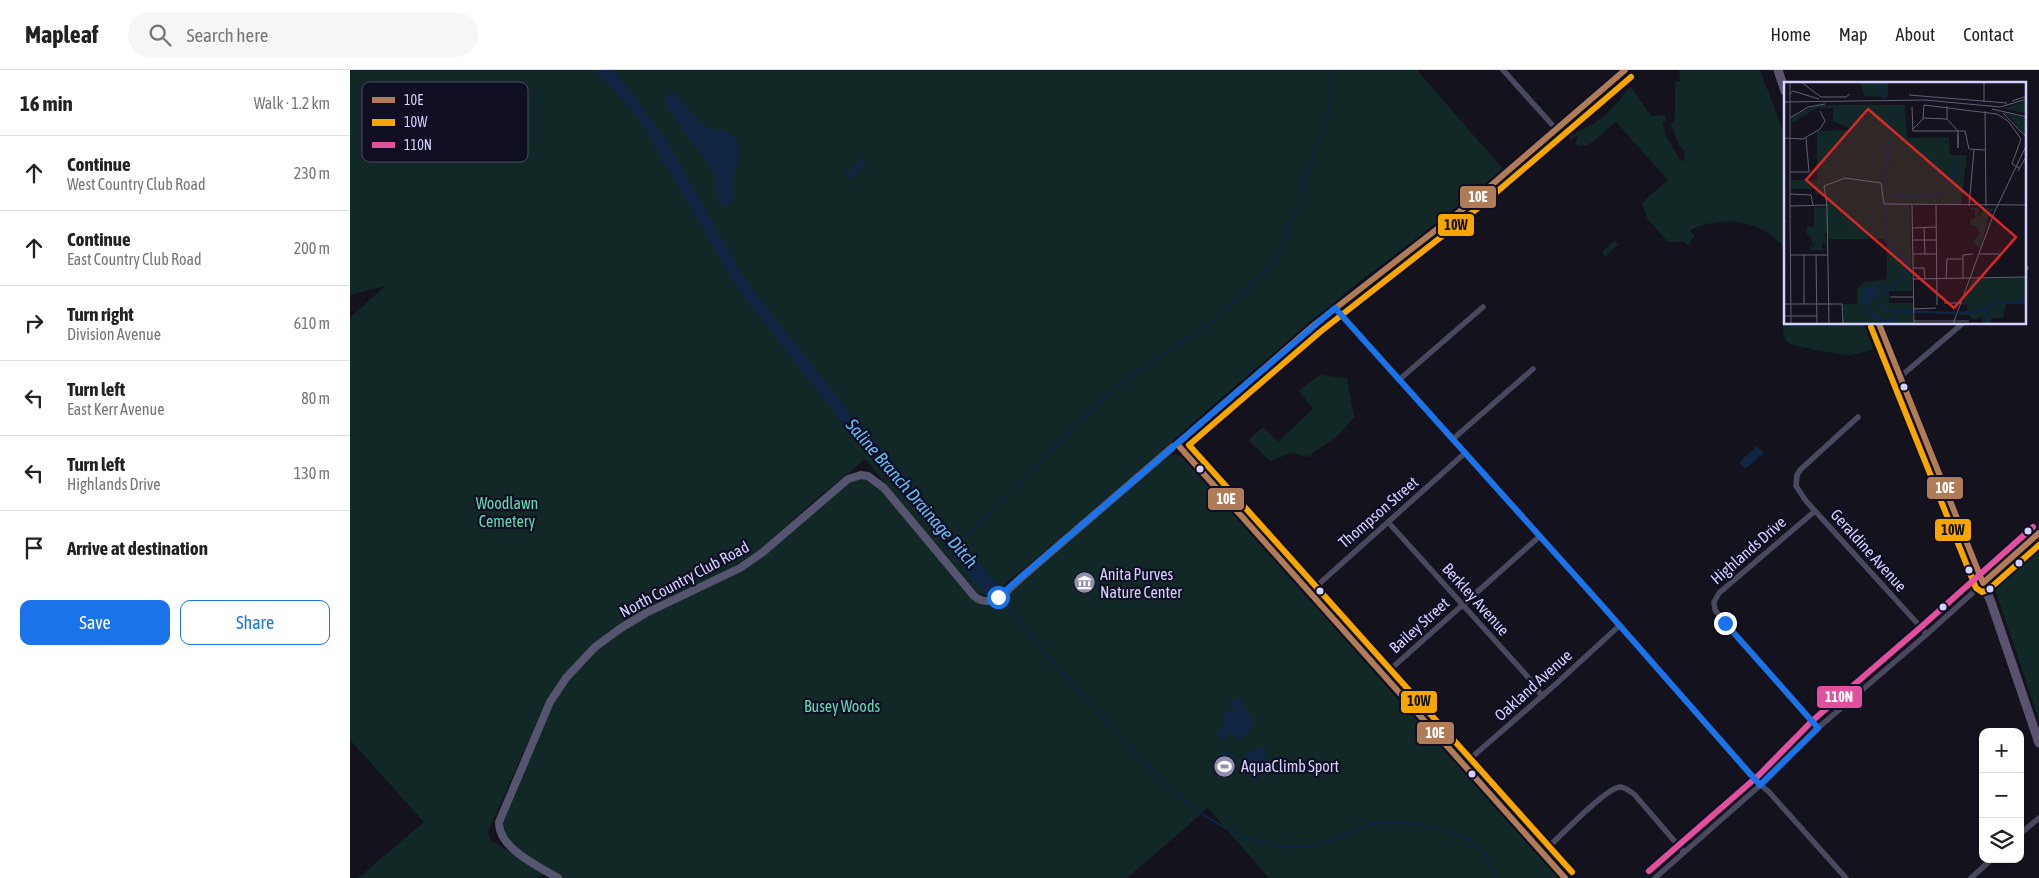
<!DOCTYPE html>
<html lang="en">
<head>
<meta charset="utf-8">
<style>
  :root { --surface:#fff; --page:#f6f6f6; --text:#222; --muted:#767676; --line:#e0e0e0; --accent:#1a73e8 }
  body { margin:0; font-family:"Asap Condensed",sans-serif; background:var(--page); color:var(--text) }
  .controls { position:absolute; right:15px; bottom:15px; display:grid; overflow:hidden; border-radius:10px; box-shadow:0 2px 8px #0003 }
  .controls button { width:45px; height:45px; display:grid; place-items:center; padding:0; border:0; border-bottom:1px solid var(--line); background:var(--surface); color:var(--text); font:25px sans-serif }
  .stop { position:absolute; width:15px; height:15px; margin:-11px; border:4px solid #1a73e8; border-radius:50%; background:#fff }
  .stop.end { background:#1a73e8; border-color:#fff; box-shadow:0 1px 5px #0008 }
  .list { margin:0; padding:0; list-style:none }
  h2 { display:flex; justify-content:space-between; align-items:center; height:65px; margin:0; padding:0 20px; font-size:21px }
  h2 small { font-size:16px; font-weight:400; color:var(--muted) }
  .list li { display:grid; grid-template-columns:32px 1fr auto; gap:15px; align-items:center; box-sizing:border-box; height:75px; padding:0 20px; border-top:1px solid var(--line) }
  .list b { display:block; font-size:19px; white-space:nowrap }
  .list p { margin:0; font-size:16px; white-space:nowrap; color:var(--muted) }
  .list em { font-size:16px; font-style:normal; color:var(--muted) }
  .actions { display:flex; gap:10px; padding:15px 20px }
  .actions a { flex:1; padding:11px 0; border:1px solid var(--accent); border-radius:10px; text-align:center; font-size:18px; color:var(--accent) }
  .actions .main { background:var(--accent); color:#fff }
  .icon { flex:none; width:28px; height:28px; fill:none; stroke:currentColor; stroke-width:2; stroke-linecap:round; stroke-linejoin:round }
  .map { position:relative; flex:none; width:1689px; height:808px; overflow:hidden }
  header { display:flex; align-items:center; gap:30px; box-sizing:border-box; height:70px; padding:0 25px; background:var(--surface); border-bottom:1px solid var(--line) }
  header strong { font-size:24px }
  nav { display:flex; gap:28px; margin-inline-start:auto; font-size:18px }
  .search { width:350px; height:45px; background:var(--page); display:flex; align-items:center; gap:12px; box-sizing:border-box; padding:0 18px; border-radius:28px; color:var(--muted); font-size:19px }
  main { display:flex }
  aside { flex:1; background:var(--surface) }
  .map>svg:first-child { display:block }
</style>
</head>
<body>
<header>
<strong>Mapleaf</strong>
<div class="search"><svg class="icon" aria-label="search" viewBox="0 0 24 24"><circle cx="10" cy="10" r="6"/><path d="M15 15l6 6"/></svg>Search here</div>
<nav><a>Home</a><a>Map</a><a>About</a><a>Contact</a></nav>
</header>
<main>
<aside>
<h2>16 min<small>Walk · 1.2 km</small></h2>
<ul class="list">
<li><svg class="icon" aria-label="ahead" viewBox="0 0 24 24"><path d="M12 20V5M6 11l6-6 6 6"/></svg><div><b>Continue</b><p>West Country Club Road</p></div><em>230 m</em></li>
<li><svg class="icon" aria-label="ahead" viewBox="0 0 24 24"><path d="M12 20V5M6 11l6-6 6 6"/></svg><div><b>Continue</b><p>East Country Club Road</p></div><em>200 m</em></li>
<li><svg class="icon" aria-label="right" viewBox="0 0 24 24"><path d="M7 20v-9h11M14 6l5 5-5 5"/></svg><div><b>Turn right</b><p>Division Avenue</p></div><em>610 m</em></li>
<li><svg class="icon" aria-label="left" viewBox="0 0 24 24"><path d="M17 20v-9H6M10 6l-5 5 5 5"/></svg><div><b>Turn left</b><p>East Kerr Avenue</p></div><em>80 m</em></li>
<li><svg class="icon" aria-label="left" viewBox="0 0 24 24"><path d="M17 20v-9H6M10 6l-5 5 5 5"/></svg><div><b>Turn left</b><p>Highlands Drive</p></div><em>130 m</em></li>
<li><svg class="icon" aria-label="arrive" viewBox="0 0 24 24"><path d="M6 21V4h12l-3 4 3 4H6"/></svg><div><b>Arrive at destination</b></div></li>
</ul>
<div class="actions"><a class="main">Save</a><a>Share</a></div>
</aside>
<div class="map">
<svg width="1689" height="808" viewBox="0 0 1689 808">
  <rect width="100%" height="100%" fill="#14121d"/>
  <g fill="#122827">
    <path d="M0,0H1067L1153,99L1088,152L1009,212L883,318L718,462L640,526L628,524L618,514L515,389C497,405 478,419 459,435C436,456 413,479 386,495C356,514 322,526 291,542C251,563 219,594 196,632L138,762L141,770L193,804L188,808H8L74,752L0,670V248L35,216L0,225Z"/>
    <path d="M1329,0H1410L1435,66V178C1411,150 1375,145 1342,159L1340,161L1345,165L1338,175L1334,172H1318L1297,148L1292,133L1318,110L1266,52C1255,59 1239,83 1225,74L1228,67L1227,65L1221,70L1219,68C1226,61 1235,59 1243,54C1258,44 1270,31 1280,16L1301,46L1315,45L1316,50L1313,54L1316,66L1331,91L1334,90L1335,82L1329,75L1321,55L1325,48V12L1330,11Z"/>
    <polygon points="1264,171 1268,175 1255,187 1252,182"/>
    <path d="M1435,246V254H1514L1523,279C1516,281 1508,284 1500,285C1492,285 1440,276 1437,272C1431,265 1434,254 1435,246Z"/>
    <polygon points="970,305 997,308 1004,347 987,366 958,387 941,383 920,391 898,370 913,357 928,372 963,339 949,321"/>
    <polygon points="824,385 831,386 1208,808 919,808 858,738 777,808 208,808 177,788 149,759 154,736 216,608 271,558 390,498 504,406 525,409 619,521 638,532 711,478 817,387"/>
    <polygon points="1689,468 1689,650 1645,519 1651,506"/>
  </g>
  <g fill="#0f2541">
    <polygon points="244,0 264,0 317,71 394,208 501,344 527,372 650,518 640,526 637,526 487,346 388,219 287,46"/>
    <path d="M322,22H324C335,33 343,49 356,57C365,62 378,58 385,67C394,78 385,96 383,108C382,116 387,145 368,133L365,107L360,96L315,35V29Z"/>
    <polygon points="512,87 517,92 501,109 495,104"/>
    <polygon points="1407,376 1414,383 1395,399 1389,392"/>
    <polygon points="891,628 892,638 900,644 903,650 900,663 893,667 885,667 884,664 881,663 873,670 867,663 874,657 872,647 877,641 889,640 880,636 877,632"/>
    <polygon points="913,676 918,686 915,687 923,701 905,710 893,686"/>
    <polygon points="874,681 883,684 887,692 878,699 870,690"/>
  </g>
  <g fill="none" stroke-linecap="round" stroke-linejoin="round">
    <g stroke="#0f2541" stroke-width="2">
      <polyline points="981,15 982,0"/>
      <polyline points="950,124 978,44 981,21"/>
      <polyline points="665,418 731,350 763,319 862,252 904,213 928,188 949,131"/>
      <polyline points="609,471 634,450 660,423"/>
      <path d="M651,527C683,571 719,611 756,651C797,695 835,743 893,766C916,775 939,780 963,776C983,772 1001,761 1020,755C1043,747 1106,758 1125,774C1135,782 1142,797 1149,808"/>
    </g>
    <g stroke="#48485e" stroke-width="5.5">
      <polyline points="1153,0 1206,59"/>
      <polyline points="1675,199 1676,198"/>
      <polyline points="985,238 1251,534 1405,710 1419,722 1496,808"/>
      <polyline points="1550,307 1612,254"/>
      <polyline points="1050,309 1133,237"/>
      <polyline points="1508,347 1450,400 1447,405 1446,416 1456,431 1577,564"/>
      <polyline points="1103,369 1183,299"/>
      <polyline points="1465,441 1369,523 1364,532 1365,540 1375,553 1468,658"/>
      <polyline points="1038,452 1177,606 1192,626"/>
      <polyline points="960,522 1115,383"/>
      <polyline points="1034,605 1190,466"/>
      <polyline points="1114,694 1207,613 1269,556"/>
      <polyline points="1670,764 1689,748"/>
      <path d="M1192,783C1206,771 1255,718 1270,717C1275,717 1279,721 1284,724L1333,781"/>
      <polyline points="1305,808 1415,711 1468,658 1577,564 1689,463"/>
      <polyline points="1621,808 1642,789"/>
    </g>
    <g stroke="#555570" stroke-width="8">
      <polyline points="827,374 1215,808"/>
      <path d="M208,808C188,796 148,778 149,752L200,632L216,608L245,577L271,558L296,543L390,498L413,482L498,409L511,405L518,406L534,418L624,526C642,541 658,519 672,507L964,255L1123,131L1275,0"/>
    </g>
    <g stroke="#5b526f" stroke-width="9">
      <polyline points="1428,0 1435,21"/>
      <polyline points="1529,254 1641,532 1689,673"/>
    </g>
    <defs>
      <g id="bus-1">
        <polyline points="1529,254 1633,513 1689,463"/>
        <polyline points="1215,808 827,374 964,255 1123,131 1275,0"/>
      </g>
      <g id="bus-2">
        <polyline points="1521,257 1626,518 1632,522 1638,520 1689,475"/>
        <polyline points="1222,802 839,375 970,262 1128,138 1281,7"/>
      </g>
      <polyline id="bus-3" points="1299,801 1409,705 1462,651 1571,557 1683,457"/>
    </defs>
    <use href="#bus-1" stroke="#100e22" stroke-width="10"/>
    <use href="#bus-2" stroke="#100e22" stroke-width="10"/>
    <use href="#bus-3" stroke="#100e22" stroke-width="10"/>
    <use href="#bus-1" stroke="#b07c57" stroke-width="6"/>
    <use href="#bus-2" stroke="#f7a600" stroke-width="6"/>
    <use href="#bus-3" stroke="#e2509d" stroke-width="6"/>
  </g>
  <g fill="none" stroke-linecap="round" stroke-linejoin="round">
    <polyline stroke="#1a73e8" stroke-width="6" points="648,527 985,238 1256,540 1410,715 1468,658 1375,553"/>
  </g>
  <defs>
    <symbol id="museum-disc" viewBox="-11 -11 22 22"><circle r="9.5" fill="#908eaf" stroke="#100e22"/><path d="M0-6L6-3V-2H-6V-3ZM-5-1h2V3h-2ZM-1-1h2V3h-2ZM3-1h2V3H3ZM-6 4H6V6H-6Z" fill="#fff"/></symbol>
    <symbol id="stadium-disc" viewBox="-11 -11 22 22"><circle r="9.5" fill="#908eaf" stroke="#100e22"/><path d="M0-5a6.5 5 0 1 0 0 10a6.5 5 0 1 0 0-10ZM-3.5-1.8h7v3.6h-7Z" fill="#fff"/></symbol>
  </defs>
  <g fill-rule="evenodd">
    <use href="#museum-disc" x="722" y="500" width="25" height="25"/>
    <use href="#stadium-disc" x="862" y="684" width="25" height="25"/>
  </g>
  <g fill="#d3d1fd" stroke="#100e22" stroke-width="2">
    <circle cx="1554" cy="317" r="4.5"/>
    <circle cx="850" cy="399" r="4.5"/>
    <circle cx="1678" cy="461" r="4.5"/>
    <circle cx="1669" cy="493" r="4.5"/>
    <circle cx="1619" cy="500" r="4.5"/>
    <circle cx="1640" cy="519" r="4.5"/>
    <circle cx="970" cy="521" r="4.5"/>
    <circle cx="1593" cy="537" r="4.5"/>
    <circle cx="1122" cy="704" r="4.5"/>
  </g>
  <g text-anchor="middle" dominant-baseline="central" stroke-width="4.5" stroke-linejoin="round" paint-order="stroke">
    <g font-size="16" fill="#60dab3" stroke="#100e22">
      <text x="157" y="433">Woodlawn<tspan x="157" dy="18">Cemetery</tspan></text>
      <text x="492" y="636">Busey Woods</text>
    </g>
    <g font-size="16" fill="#d3d1fd" stroke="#100e22">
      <text transform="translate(1028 442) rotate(-41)">Thompson Street</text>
      <text transform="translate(1398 480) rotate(-41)">Highlands Drive</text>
      <text transform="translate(1519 480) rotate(48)">Geraldine Avenue</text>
      <text transform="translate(334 509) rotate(-28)">North Country Club Road</text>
      <text transform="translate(1126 529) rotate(48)">Berkley Avenue</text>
      <text transform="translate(1069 555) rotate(-42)">Bailey Street</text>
      <text transform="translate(1183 615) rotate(-42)">Oakland Avenue</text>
    </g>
    <g font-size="16" fill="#d3d1fd" stroke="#100e22" text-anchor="start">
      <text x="750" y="504">Anita Purves<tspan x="750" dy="18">Nature Center</tspan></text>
      <text x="891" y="696">AquaClimb Sport</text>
    </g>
    <g font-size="18" font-style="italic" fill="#63bff9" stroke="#100e22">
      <text transform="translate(562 423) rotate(49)">Saline Branch Drainage Ditch</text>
    </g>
  </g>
  <g transform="translate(1434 12)">
    <rect width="242" height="242" fill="#14121d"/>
    <path d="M75,0H104V15L81,14ZM242,18V31L218,26L225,25ZM35,23H121L123,56L165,55L166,73H183L177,123H126L128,209H105V221H129V242H59L58,222H73V207L80,200L103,197V157H44L43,150L41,152L43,165L40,160L37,165L44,168H26V155L27,165L31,162H28L27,154L23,153V145L30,144V125H42L40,112H31V107H7V98H33V49L69,48L49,39V26H33L8,41V33ZM221,31L242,36V55L226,35ZM201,125L210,127L206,130L196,167L189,160L196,151L193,145L186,142L187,137H191V128L185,126H195L194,136ZM242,195V222H222L219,236H207V242H199L198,235L189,238L185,233H174L184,229L183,222H178L189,197Z" fill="#122827"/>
    <path d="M100,23L107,49L101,122V76L105,53ZM101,203L91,208V214L83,224L102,239L113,234L111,242H101L88,235L77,216L80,206Z" fill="#0f2541"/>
    <path fill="none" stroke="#0f2541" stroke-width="2.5" d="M93,0L101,17M169,103L173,88L170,80M110,114H147L157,111M101,122L102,158L123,180L117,198L96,213L97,225L109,229L171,231M175,231L197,229L210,221L243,219M203,242L204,223"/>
    <path fill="none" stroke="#605e77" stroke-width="1" d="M17,0L37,15H62L66,12M200,0V20M5,12L9,9L35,17M125,13L223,21M228,19L243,14M0,20L141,18L216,25L243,17M163,24V37L174,49V66V52M128,25L129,49H181L185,67L201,68M208,27L243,35M201,29L202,124M219,31L243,56M6,36L24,25L41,22M139,36L163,37M128,48L139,37L140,23L213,32L224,39L237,57L228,82L235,86M0,56L19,57L36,47L41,39L36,29M234,89L243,73M6,90H25L22,56M6,112L27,113L29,123M128,123L130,242M152,123L153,223M6,124L43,123M185,124L190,68M6,134L7,242M6,135V0M140,145L141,172M128,146L152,145M128,158H152M129,172H152M196,172H215M6,173H44M20,173V222M32,173L33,242M129,186H140L141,197M162,196L163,177H178M179,196V173L189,172M129,197L243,195M106,215H129M160,221H178M0,222H58L59,242M129,227L152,226M0,234H33M129,239H185M45,242L43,123L40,104L61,96L97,101L100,122L243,123M169,242L210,131L243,62"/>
    <path fill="#d62828" fill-opacity="0.15" stroke="#d62828" stroke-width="2.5" d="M84,27L232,155L170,226L22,98Z"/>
    <rect width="242" height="242" fill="none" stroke="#d3d1fd" stroke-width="2.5"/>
  </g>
  <rect x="12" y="12" width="166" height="80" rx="8" fill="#100e22" stroke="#4a4864" stroke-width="1"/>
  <rect x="22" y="27" width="23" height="6" fill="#b07c57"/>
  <rect x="22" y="49" width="23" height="7" fill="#f7a600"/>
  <rect x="22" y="72" width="23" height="6" fill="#e2509d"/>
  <g font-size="14" fill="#d3d1fd">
    <text x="54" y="35">10E</text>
    <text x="54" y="57">10W</text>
    <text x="54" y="80">110N</text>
  </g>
  <g stroke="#100e22" stroke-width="2">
    <rect x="1109" y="115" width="38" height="24" rx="5" fill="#b07c57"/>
    <rect x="1087" y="143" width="38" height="24" rx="5" fill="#f7a600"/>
    <rect x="1576" y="406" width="38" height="24" rx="5" fill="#b07c57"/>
    <rect x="857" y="417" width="38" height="24" rx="5" fill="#b07c57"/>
    <rect x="1584" y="448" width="38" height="24" rx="5" fill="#f7a600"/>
    <rect x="1466" y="615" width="47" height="24" rx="5" fill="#e2509d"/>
    <rect x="1050" y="620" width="38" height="24" rx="5" fill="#f7a600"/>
    <rect x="1066" y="651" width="39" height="24" rx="5" fill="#b07c57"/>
  </g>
  <g font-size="14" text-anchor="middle" font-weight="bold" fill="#fff">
    <text x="1128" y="132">10E</text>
    <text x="1595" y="423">10E</text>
    <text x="876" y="434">10E</text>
    <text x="1489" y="632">110N</text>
    <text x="1085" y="668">10E</text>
  </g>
  <g font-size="14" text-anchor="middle" font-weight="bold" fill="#111">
    <text x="1106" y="160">10W</text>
    <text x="1603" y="465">10W</text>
    <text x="1069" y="636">10W</text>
  </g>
</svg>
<div class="controls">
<button>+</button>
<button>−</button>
<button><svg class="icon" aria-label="layers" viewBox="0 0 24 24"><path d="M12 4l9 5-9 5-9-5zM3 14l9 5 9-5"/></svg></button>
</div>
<div class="stop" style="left:648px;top:527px"></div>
<div class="stop end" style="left:1375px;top:553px"></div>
</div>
</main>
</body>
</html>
